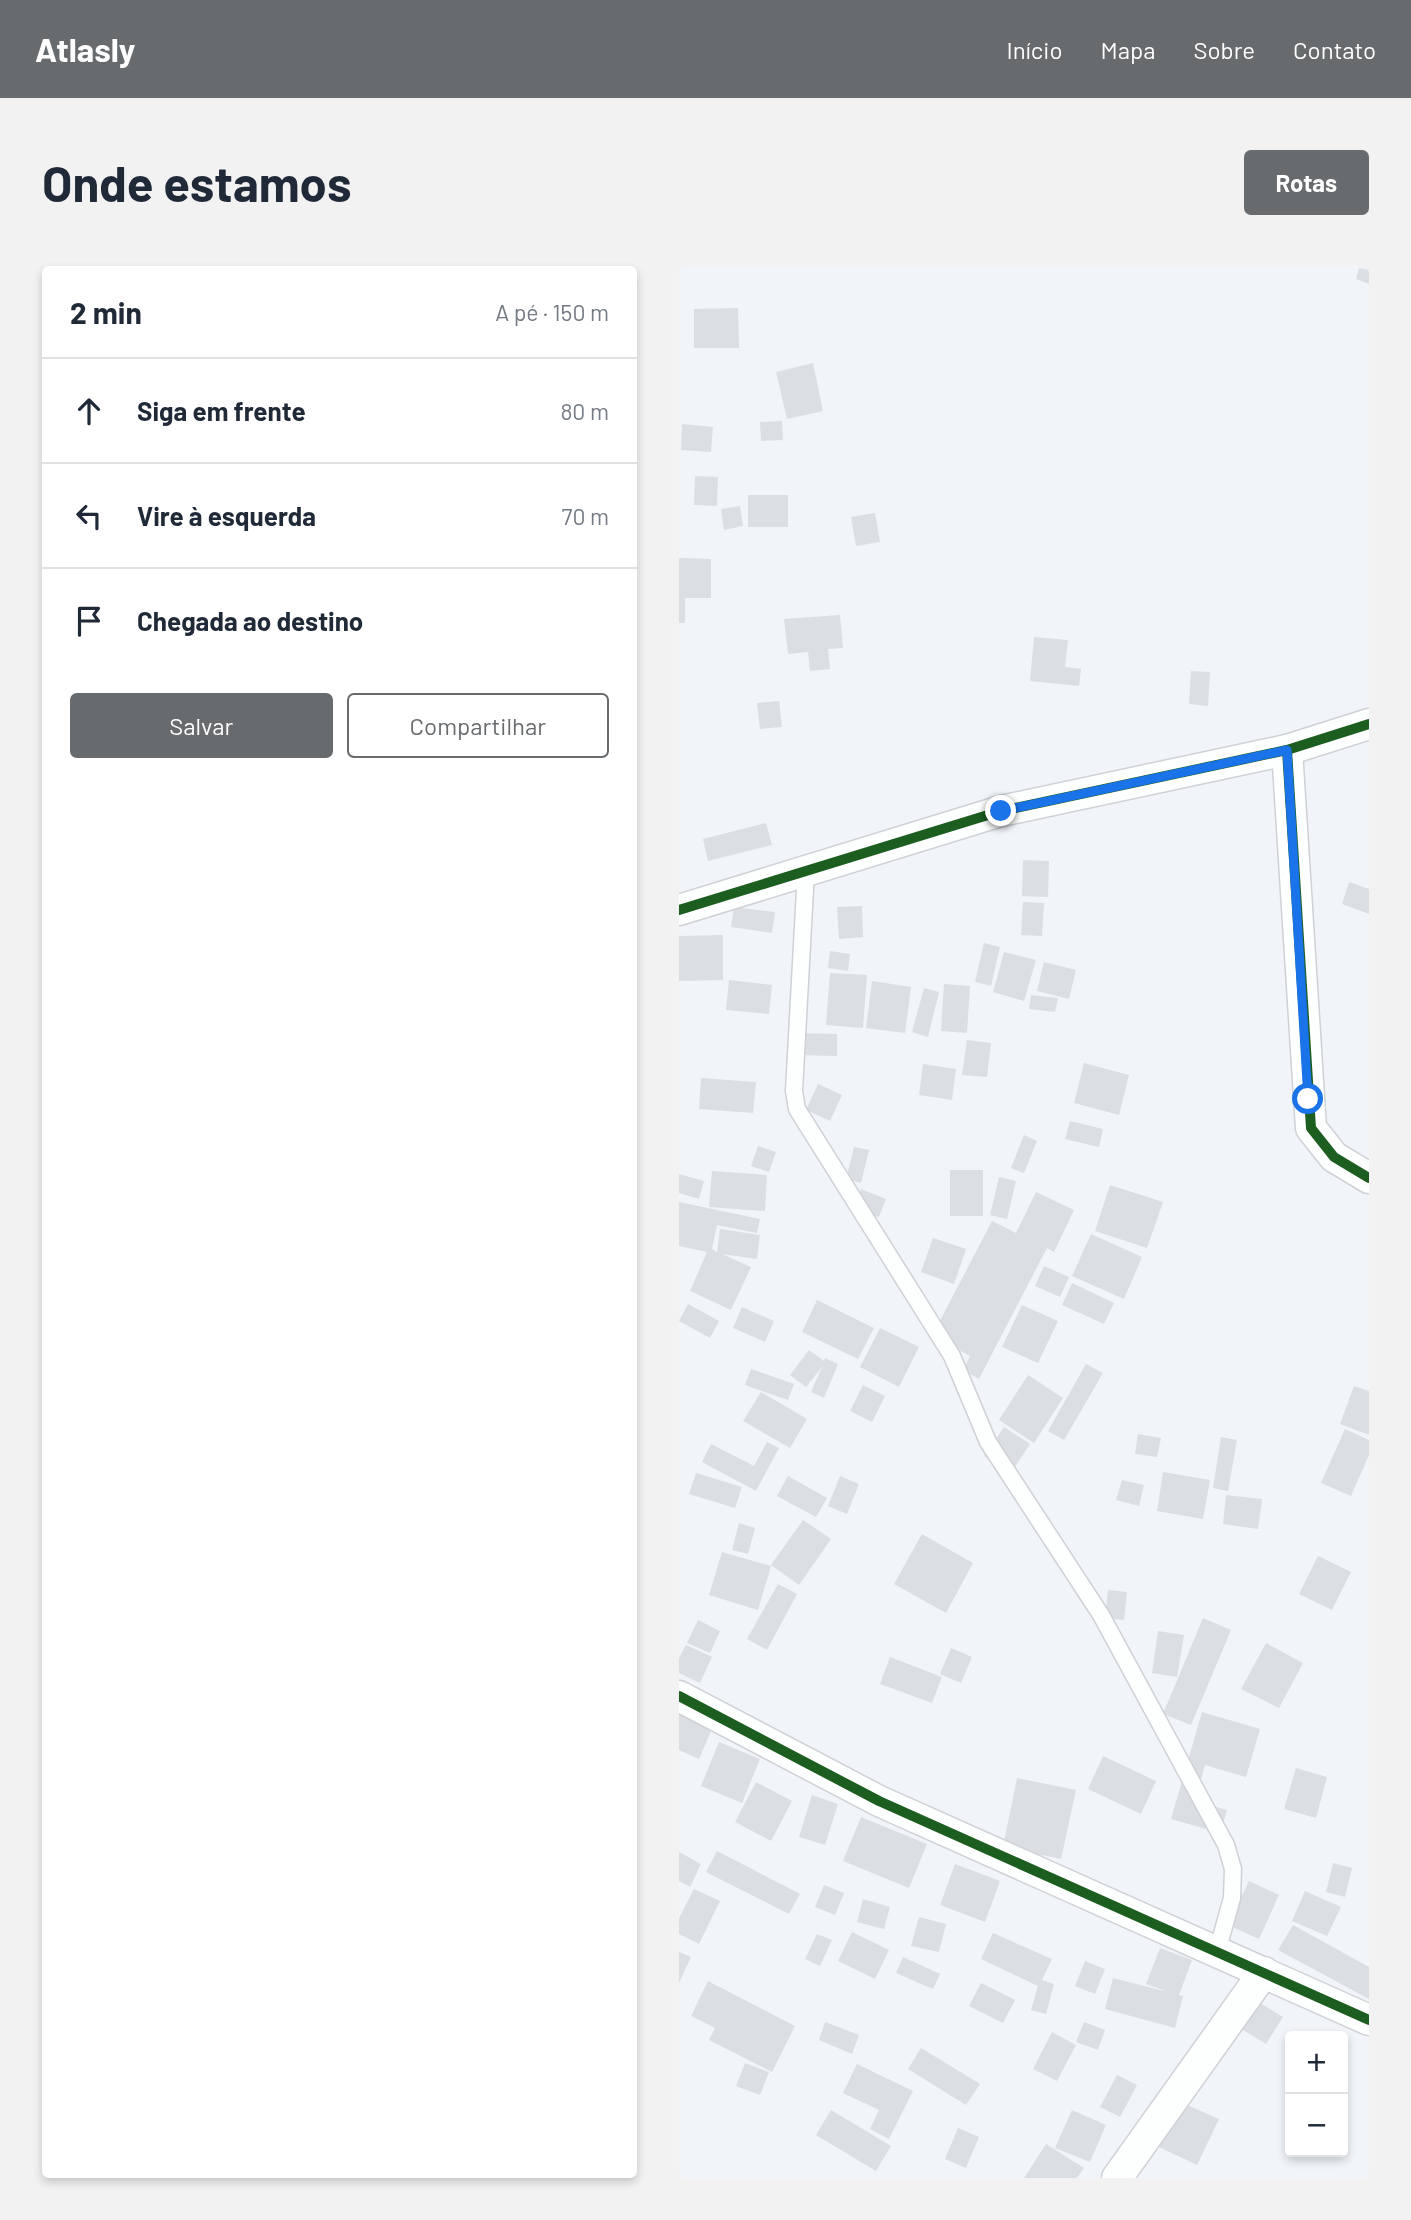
<!DOCTYPE html>
<html lang="pt">
<head>
<meta charset="utf-8">
<style>
  :root { --surface:#fff; --page:#f2f2f3; --text:#1f2937; --muted:#747a83; --line:#e0e1e3; --accent:#676b6e }
  body { margin:0; font-family:Barlow,sans-serif; background:var(--page); color:var(--text) }
  .controls { position:absolute; right:21px; bottom:21px; display:grid; overflow:hidden; border-radius:7px; box-shadow:0 4px 10px #0003 }
  .controls button { width:63px; height:63px; display:grid; place-items:center; padding:0; border:0; border-bottom:2px solid var(--line); background:var(--surface); color:var(--text); font:35px sans-serif }
  .stop { position:absolute; width:21px; height:21px; margin:-16px; border:5px solid #1a73e8; border-radius:50%; background:#fff }
  .stop.end { background:#1a73e8; border-color:#fff; box-shadow:0 2px 7px #0008 }
  .list { margin:0; padding:0; list-style:none }
  h2 { display:flex; justify-content:space-between; align-items:center; height:91px; margin:0; padding:0 28px; font-size:30px }
  h2 small { font-size:23px; font-weight:400; color:var(--muted) }
  .list li { display:grid; grid-template-columns:46px 1fr auto; gap:21px; align-items:center; box-sizing:border-box; height:105px; padding:0 28px; border-top:2px solid var(--line) }
  .list b { display:block; font-size:26px; white-space:nowrap }
  .list em { font-size:23px; font-style:normal; color:var(--muted) }
  .actions { display:flex; gap:14px; padding:21px 28px }
  .actions a { flex:1; padding:16px 0; border:2px solid var(--accent); border-radius:7px; text-align:center; font-size:24px; color:var(--accent) }
  .actions .main { background:var(--accent); color:#fff }
  .icon { flex:none; width:38px; height:38px; fill:none; stroke:currentColor; stroke-width:2; stroke-linecap:round; stroke-linejoin:round }
  .map { position:relative; flex:none; width:690px; height:1912px; overflow:hidden; border-radius:7px }
  header { display:flex; align-items:center; gap:42px; box-sizing:border-box; height:98px; padding:0 35px; background:var(--accent); color:#fff }
  header strong { font-size:33px }
  nav { display:flex; gap:38px; margin-inline-start:auto; font-size:24px }
  .intro { display:flex; align-items:center; justify-content:space-between; box-sizing:border-box; height:168px; padding:0 42px }
  h1 { margin:0; font-size:49px }
  .button { padding:18px 32px; border-radius:7px; background:var(--accent); color:#fff; font-size:24px; font-weight:700 }
  main { display:flex; gap:42px; padding:0 42px }
  aside { flex:1; background:var(--surface); border-radius:7px; box-shadow:0 4px 10px #0003 }
  .map>svg:first-child { display:block }
</style>
</head>
<body>
<header>
<strong>Atlasly</strong>
<nav><a>Início</a><a>Mapa</a><a>Sobre</a><a>Contato</a></nav>
</header>
<div class="intro"><h1>Onde estamos</h1><a class="button">Rotas</a></div>
<main>
<aside>
<h2>2 min<small>A pé · 150 m</small></h2>
<ul class="list">
<li><svg class="icon" aria-label="ahead" viewBox="0 0 24 24"><path d="M12 20V5M6 11l6-6 6 6"/></svg><div><b>Siga em frente</b></div><em>80 m</em></li>
<li><svg class="icon" aria-label="left" viewBox="0 0 24 24"><path d="M17 20v-9H6M10 6l-5 5 5 5"/></svg><div><b>Vire à esquerda</b></div><em>70 m</em></li>
<li><svg class="icon" aria-label="arrive" viewBox="0 0 24 24"><path d="M6 21V4h12l-3 4 3 4H6"/></svg><div><b>Chegada ao destino</b></div></li>
</ul>
<div class="actions"><a class="main">Salvar</a><a>Compartilhar</a></div>
</aside>
<div class="map">
<svg width="690" height="1912" viewBox="0 0 690 1912">
  <rect width="100%" height="100%" fill="#f1f5fa"/>
  <g fill="#dbdee2">
    <polygon points="680,2 690,4 690,18 677,13"/>
    <polygon points="59,42 60,82 15,82 15,43"/>
    <polygon points="134,97 144,145 108,153 97,106"/>
    <polygon points="103,155 104,174 82,175 81,156"/>
    <polygon points="3,158 34,161 32,186 2,184"/>
    <polygon points="16,210 39,211 38,240 15,239"/>
    <rect x="69" y="229" width="40" height="32"/>
    <polygon points="61,240 64,260 45,264 42,243"/>
    <polygon points="196,247 201,276 177,280 172,251"/>
    <polygon points="0,292 32,293 32,332 6,332 6,357 0,357"/>
    <polygon points="161,349 164,382 149,383 151,403 131,405 129,386 109,388 105,353"/>
    <polygon points="355,371 389,374 386,401 402,403 400,420 351,415"/>
    <polygon points="512,405 531,406 529,440 510,438"/>
    <polygon points="100,435 103,461 81,463 78,437"/>
    <polygon points="87,557 93,579 29,595 24,573"/>
    <polygon points="344,594 370,595 369,631 343,630"/>
    <polygon points="670,616 690,623 690,648 663,638"/>
    <polygon points="344,636 365,637 363,670 342,669"/>
    <polygon points="183,640 184,671 160,673 158,641"/>
    <polygon points="55,641 96,646 93,667 52,661"/>
    <polygon points="44,669 44,714 0,715 0,670"/>
    <polygon points="305,677 321,681 312,720 296,716"/>
    <polygon points="151,685 171,688 169,705 149,702"/>
    <polygon points="325,686 357,694 345,735 314,726"/>
    <polygon points="365,696 397,704 390,733 358,725"/>
    <polygon points="151,707 188,709 184,762 147,759"/>
    <polygon points="50,714 93,719 90,748 47,744"/>
    <polygon points="193,715 232,721 226,767 187,762"/>
    <polygon points="265,718 291,720 288,767 262,765"/>
    <polygon points="245,722 260,726 249,771 233,766"/>
    <polygon points="352,729 379,732 376,746 350,743"/>
    <polygon points="115,767 158,768 158,790 115,789"/>
    <polygon points="288,774 312,777 308,811 283,809"/>
    <polygon points="405,797 450,809 440,849 395,837"/>
    <polygon points="244,798 277,803 273,834 240,829"/>
    <polygon points="22,812 77,816 74,847 20,843"/>
    <polygon points="139,818 163,829 151,855 127,844"/>
    <polygon points="391,855 424,863 420,881 386,873"/>
    <polygon points="345,869 358,875 345,907 332,902"/>
    <polygon points="79,880 97,886 90,906 72,900"/>
    <polygon points="175,881 190,884 182,917 167,913"/>
    <rect x="271" y="904" width="33" height="46"/>
    <polygon points="33,905 88,909 86,945 30,941"/>
    <polygon points="0,908 25,915 20,933 0,927"/>
    <polygon points="320,911 337,915 328,953 311,949"/>
    <polygon points="431,919 484,936 468,982 416,965"/>
    <polygon points="182,923 207,933 200,951 175,943"/>
    <polygon points="357,926 395,944 375,986 368,982 300,1113 284,1104 291,1090 253,1070 313,955 337,967"/>
    <polygon points="0,936 81,953 78,967 38,959 33,983 38,986 41,963 81,969 78,993 43,988 72,1001 52,1044 11,1025 28,986 0,980"/>
    <polygon points="412,968 463,991 445,1033 393,1010"/>
    <polygon points="254,972 287,983 275,1018 242,1006"/>
    <polygon points="365,1000 390,1011 381,1031 356,1020"/>
    <polygon points="393,1017 435,1037 425,1058 383,1039"/>
    <polygon points="138,1034 195,1062 179,1093 123,1066"/>
    <polygon points="9,1038 40,1055 31,1072 0,1055"/>
    <polygon points="343,1039 379,1055 359,1097 323,1081"/>
    <polygon points="63,1041 95,1055 86,1076 54,1062"/>
    <polygon points="201,1062 240,1081 220,1121 181,1101"/>
    <polygon points="130,1084 145,1095 146,1092 159,1098 145,1132 132,1126 143,1101 127,1121 111,1109"/>
    <polygon points="407,1098 424,1107 385,1174 369,1165"/>
    <polygon points="72,1103 115,1118 109,1134 66,1119"/>
    <polygon points="349,1109 384,1132 355,1177 320,1154"/>
    <polygon points="184,1119 206,1130 193,1156 171,1145"/>
    <polygon points="675,1120 690,1125 690,1169 661,1158"/>
    <polygon points="82,1126 128,1153 111,1182 64,1155"/>
    <polygon points="325,1161 351,1178 332,1207 305,1190"/>
    <polygon points="666,1163 690,1174 690,1189 672,1230 642,1217"/>
    <polygon points="459,1168 482,1172 478,1191 456,1188"/>
    <polygon points="542,1171 558,1174 549,1225 534,1222"/>
    <polygon points="88,1176 100,1182 77,1225 23,1196 32,1178 75,1200"/>
    <polygon points="484,1206 531,1214 524,1253 478,1245"/>
    <polygon points="17,1207 63,1221 56,1242 10,1228"/>
    <polygon points="109,1210 148,1232 137,1251 98,1230"/>
    <polygon points="161,1210 180,1218 168,1248 149,1240"/>
    <polygon points="443,1214 465,1219 460,1240 437,1234"/>
    <polygon points="547,1229 583,1233 579,1263 544,1258"/>
    <polygon points="124,1254 152,1273 120,1319 92,1299"/>
    <polygon points="60,1257 76,1262 69,1288 53,1284"/>
    <polygon points="243,1268 294,1297 267,1347 215,1318"/>
    <polygon points="43,1286 92,1300 79,1344 30,1329"/>
    <polygon points="639,1290 672,1306 653,1344 620,1328"/>
    <polygon points="99,1318 118,1328 88,1384 68,1373"/>
    <polygon points="429,1324 448,1326 445,1354 426,1352"/>
    <polygon points="524,1352 552,1364 512,1459 484,1448"/>
    <polygon points="19,1354 41,1365 31,1387 8,1377"/>
    <polygon points="479,1365 505,1369 498,1411 473,1407"/>
    <polygon points="587,1377 624,1397 600,1442 562,1423"/>
    <polygon points="7,1379 33,1391 21,1417 0,1407 0,1392"/>
    <polygon points="272,1382 293,1391 282,1417 261,1408"/>
    <polygon points="211,1391 263,1411 253,1437 201,1418"/>
    <polygon points="0,1441 36,1456 20,1493 0,1484"/>
    <polygon points="523,1446 581,1463 567,1511 526,1499 516,1535 548,1544 541,1567 492,1553"/>
    <polygon points="40,1476 81,1493 63,1537 22,1520"/>
    <polygon points="424,1490 477,1515 462,1548 409,1523"/>
    <polygon points="617,1502 648,1511 637,1552 605,1543"/>
    <polygon points="338,1512 397,1524 382,1593 324,1581"/>
    <polygon points="77,1516 113,1535 92,1575 56,1556"/>
    <polygon points="133,1529 159,1538 146,1579 120,1571"/>
    <polygon points="182,1551 248,1578 230,1622 164,1595"/>
    <polygon points="38,1585 121,1628 110,1648 27,1606"/>
    <polygon points="0,1586 22,1598 11,1621 0,1615"/>
    <polygon points="654,1597 673,1602 666,1631 647,1626"/>
    <polygon points="276,1598 321,1615 306,1656 261,1639"/>
    <polygon points="570,1615 600,1629 580,1673 549,1659"/>
    <polygon points="145,1619 165,1627 156,1649 136,1641"/>
    <polygon points="15,1623 41,1635 20,1678 0,1668 0,1652"/>
    <polygon points="626,1625 662,1641 648,1670 613,1655"/>
    <polygon points="184,1633 211,1641 205,1663 178,1656"/>
    <polygon points="240,1651 267,1658 260,1686 232,1680"/>
    <polygon points="614,1659 690,1701 690,1733 599,1684"/>
    <polygon points="173,1666 210,1684 196,1713 159,1695"/>
    <polygon points="314,1667 373,1693 363,1714 375,1718 367,1748 352,1744 359,1720 302,1693"/>
    <polygon points="138,1668 153,1674 141,1700 126,1693"/>
    <polygon points="481,1682 513,1694 500,1729 504,1730 496,1762 426,1743 434,1712 489,1726 467,1718"/>
    <polygon points="0,1686 12,1691 0,1717"/>
    <polygon points="224,1691 261,1708 254,1723 217,1707"/>
    <polygon points="406,1695 426,1703 416,1728 396,1720"/>
    <polygon points="29,1715 116,1760 93,1806 30,1774 36,1762 12,1750"/>
    <polygon points="302,1717 336,1734 324,1757 290,1740"/>
    <polygon points="573,1732 604,1751 587,1778 556,1759"/>
    <polygon points="146,1756 180,1769 173,1788 140,1774"/>
    <polygon points="405,1756 426,1764 419,1784 397,1776"/>
    <polygon points="373,1766 397,1779 378,1815 354,1803"/>
    <polygon points="242,1782 301,1818 287,1839 229,1803"/>
    <polygon points="66,1797 90,1806 81,1829 57,1820"/>
    <polygon points="178,1798 234,1825 210,1873 191,1863 200,1844 164,1827"/>
    <polygon points="438,1809 458,1819 441,1851 421,1841"/>
    <polygon points="497,1834 540,1853 518,1899 476,1879"/>
    <polygon points="152,1844 212,1880 197,1905 137,1869"/>
    <polygon points="393,1844 427,1859 411,1896 376,1882"/>
    <polygon points="279,1862 300,1871 287,1902 266,1893"/>
    <polygon points="367,1878 405,1902 398,1912 345,1912"/>
  </g>
  <g fill="none" stroke-linecap="round" stroke-linejoin="round">
    <defs>
      <polyline id="service" points="127,605 115,825 118,843 273,1090 309,1176 422,1349 547,1579 554,1603 553,1632 538,1686"/>
      <g id="minor">
        <polyline points="608,484 632,862 655,891 690,912"/>
        <polyline points="0,644 322,545 608,484 690,458"/>
        <polyline points="0,1430 200,1535 690,1754"/>
        <polyline points="438,1912 585,1706"/>
      </g>
    </defs>
    <use href="#service" stroke="#ced2d6" stroke-width="19"/>
    <use href="#minor" stroke="#ced2d6" stroke-width="33"/>
    <use href="#service" stroke="#fdfefe" stroke-width="16"/>
    <use href="#minor" stroke="#fdfefe" stroke-width="30"/>
    <defs>
      <g id="cycleway">
        <polyline points="608,484 632,862 655,891 690,912"/>
        <polyline points="0,644 322,545 608,484 690,458"/>
        <polyline points="0,1430 200,1535 690,1754"/>
      </g>
    </defs>
    <use href="#cycleway" stroke="#fff" stroke-width="15"/>
    <use href="#cycleway" stroke="#1b5e20" stroke-width="10"/>
  </g>
  <g fill="none" stroke-linecap="round" stroke-linejoin="round">
    <polyline stroke="#1a73e8" stroke-width="9" points="322,545 608,484 629,833"/>
  </g>
</svg>
<div class="controls">
<button>+</button>
<button>−</button>
</div>
<div class="stop" style="left:629px;top:833px"></div>
<div class="stop end" style="left:322px;top:545px"></div>
</div>
</main>
</body>
</html>
